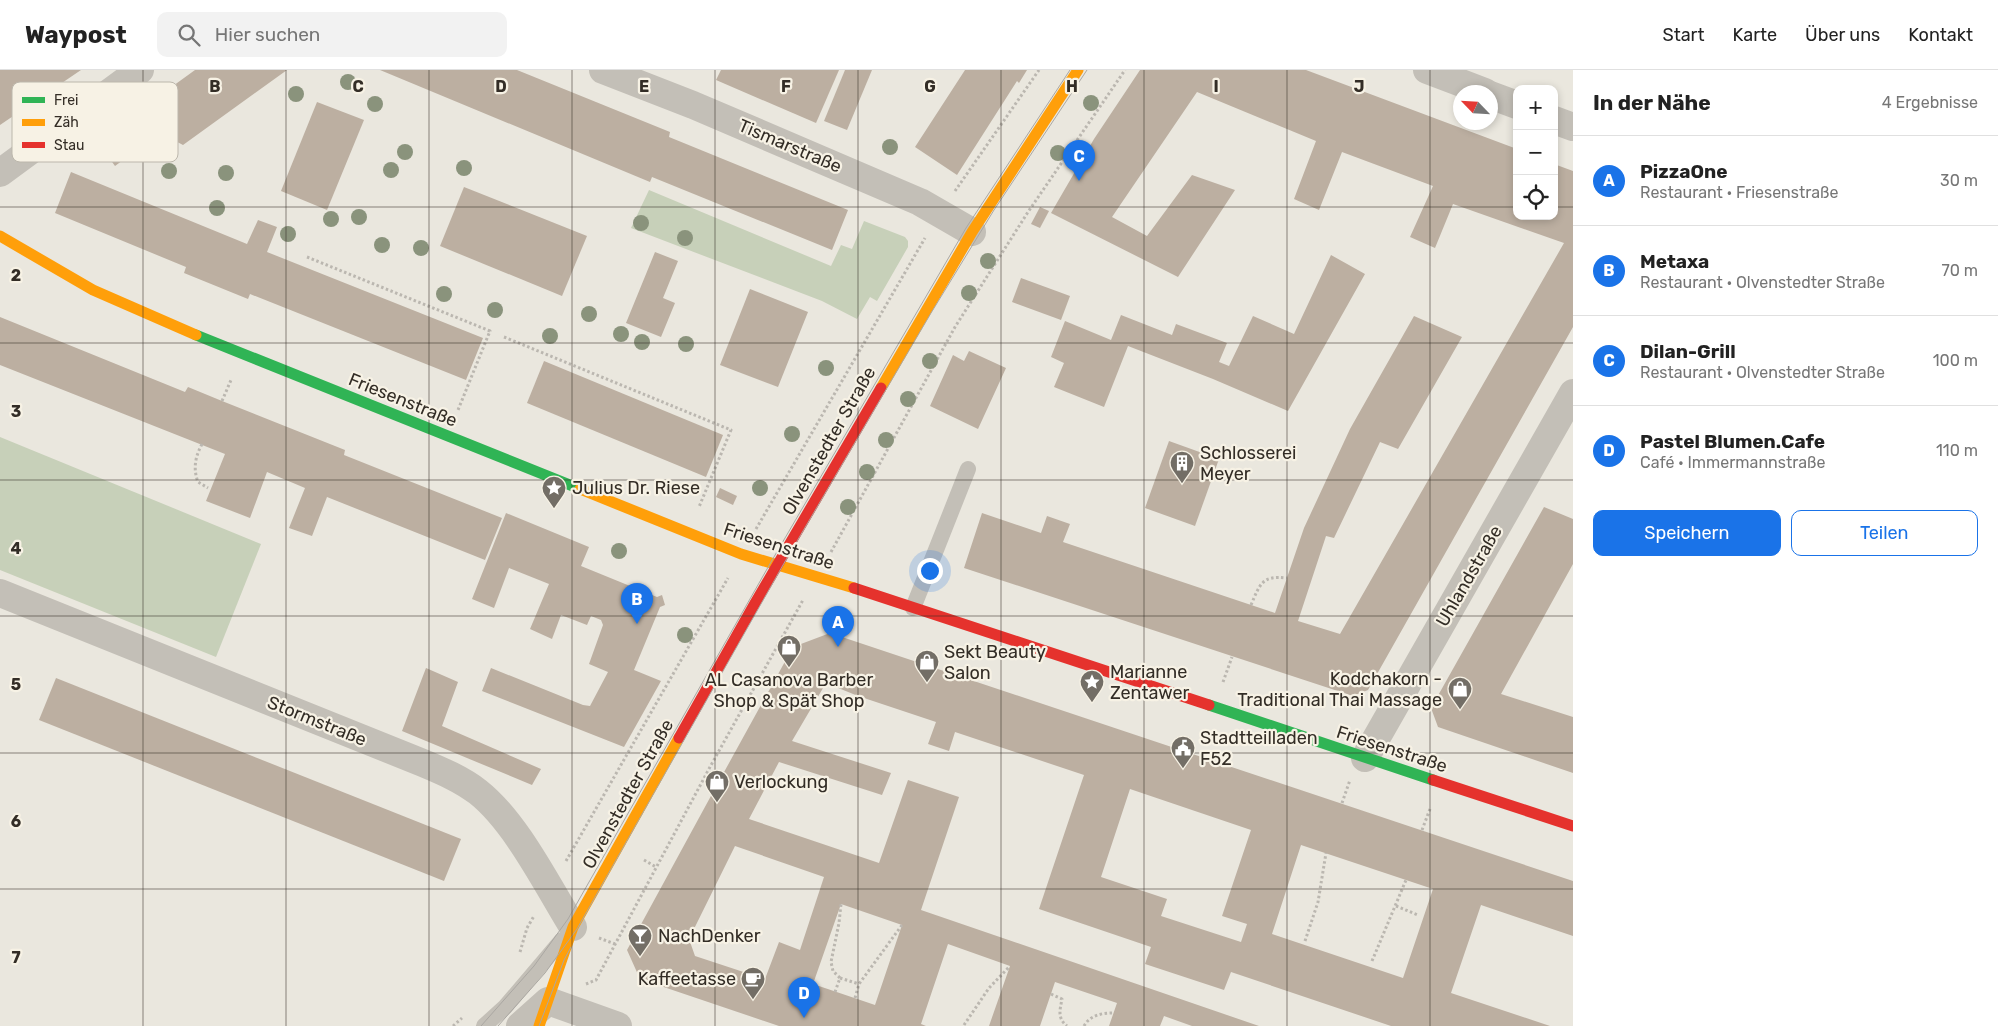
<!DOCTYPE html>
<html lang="de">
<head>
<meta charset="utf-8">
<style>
  :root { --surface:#fff; --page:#f2f2f2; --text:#222; --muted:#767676; --line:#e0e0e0; --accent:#1a73e8 }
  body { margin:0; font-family:Rubik,sans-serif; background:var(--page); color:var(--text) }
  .controls { position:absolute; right:15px; top:15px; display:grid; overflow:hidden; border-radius:10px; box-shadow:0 2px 8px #0003 }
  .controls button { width:45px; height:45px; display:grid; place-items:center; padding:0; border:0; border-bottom:1px solid var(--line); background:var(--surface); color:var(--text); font:25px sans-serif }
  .compass { position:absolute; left:1453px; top:15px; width:45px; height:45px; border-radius:50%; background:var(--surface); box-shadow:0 2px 8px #0003; rotate:295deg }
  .you { position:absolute; left:929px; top:500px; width:18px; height:18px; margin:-12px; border:4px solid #fff; border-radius:50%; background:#1a73e8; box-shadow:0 0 0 8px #1a73e833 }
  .badge { display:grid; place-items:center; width:32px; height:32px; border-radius:50%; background:var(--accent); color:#fff; font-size:16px; font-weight:700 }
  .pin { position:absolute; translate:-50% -41px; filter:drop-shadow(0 1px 2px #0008) }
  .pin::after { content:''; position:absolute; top:26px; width:18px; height:15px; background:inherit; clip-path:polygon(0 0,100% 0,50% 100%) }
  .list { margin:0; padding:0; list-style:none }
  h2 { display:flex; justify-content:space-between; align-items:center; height:65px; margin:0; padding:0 20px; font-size:21px }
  h2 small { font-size:16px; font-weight:400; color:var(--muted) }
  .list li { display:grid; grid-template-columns:32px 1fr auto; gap:15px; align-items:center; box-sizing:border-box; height:90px; padding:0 20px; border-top:1px solid var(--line) }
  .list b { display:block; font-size:19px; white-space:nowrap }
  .list p { margin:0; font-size:16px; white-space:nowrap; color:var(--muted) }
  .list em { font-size:16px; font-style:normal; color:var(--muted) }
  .actions { display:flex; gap:10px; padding:15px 20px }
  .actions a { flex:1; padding:11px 0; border:1px solid var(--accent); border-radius:10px; text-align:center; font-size:18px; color:var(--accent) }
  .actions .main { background:var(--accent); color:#fff }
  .icon { flex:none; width:28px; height:28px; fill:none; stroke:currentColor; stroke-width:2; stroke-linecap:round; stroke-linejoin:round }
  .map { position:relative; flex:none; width:1573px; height:956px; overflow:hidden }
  header { display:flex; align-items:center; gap:30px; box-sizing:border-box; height:70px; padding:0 25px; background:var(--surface); border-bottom:1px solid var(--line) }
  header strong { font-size:24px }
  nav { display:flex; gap:28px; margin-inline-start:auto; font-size:18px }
  .search { width:350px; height:45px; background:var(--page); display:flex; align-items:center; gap:12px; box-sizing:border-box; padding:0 18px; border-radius:10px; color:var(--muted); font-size:19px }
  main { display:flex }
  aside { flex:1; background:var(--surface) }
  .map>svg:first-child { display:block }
</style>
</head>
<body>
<header>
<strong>Waypost</strong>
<div class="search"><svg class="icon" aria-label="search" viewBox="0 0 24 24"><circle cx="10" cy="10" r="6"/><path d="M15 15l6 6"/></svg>Hier suchen</div>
<nav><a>Start</a><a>Karte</a><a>Über uns</a><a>Kontakt</a></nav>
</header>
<main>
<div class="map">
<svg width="1573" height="956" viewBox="0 0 1573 956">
  <rect width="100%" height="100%" fill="#eae7de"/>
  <g fill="#c7d0b9">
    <polygon points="649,120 831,196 841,175 852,179 864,151 905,167 908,171 908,177 877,231 870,227 857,249 822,231 631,158"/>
    <polygon points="0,367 261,474 216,587 0,500"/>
  </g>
  <g fill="#bcafa1" fill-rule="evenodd">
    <polygon points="0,0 81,0 0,55"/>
    <polygon points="195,0 287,0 183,75 164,65 144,79 142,76 115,96 97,71"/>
    <polygon points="380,0 517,0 670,62 669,67 848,140 832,180 652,107 650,112"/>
    <polygon points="721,0 839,0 816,53 716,10"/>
    <polygon points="845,0 872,0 847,60 824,51"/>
    <polygon points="965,0 1027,0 1019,13 1017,11 957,105 915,77"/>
    <polygon points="1140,0 1306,0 1517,79 1517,146 1554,146 1554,94 1573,101 1573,257 1368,620 1353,626 964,498 982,443 1041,463 1047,446 1070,454 1063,472 1275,543 1304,458 1350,359 1414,246 1462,267 1398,379 1380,372 1334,468 1326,466 1298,551 1340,564 1564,173 1453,134 1435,178 1410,167 1433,116 1342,82 1319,140 1294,129 1316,71 1197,22 1112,147 1147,166 1192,105 1235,120 1178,207 1051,143 1094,69"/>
    <polygon points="317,32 364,50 327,140 281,121"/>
    <polygon points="71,102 247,174 258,150 277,157 267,182 483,268 466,310 250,224 248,229 184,203 186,197 55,143"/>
    <polygon points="464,117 587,166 562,226 440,176"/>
    <polygon points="1040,137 1049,141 1040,158 1031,154"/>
    <polygon points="655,182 678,191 663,228 675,233 661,267 626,253"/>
    <polygon points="1331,185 1365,204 1288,341 1213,309 1128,276 1104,337 1054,317 1064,293 1051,287 1065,251 1111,270 1121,245 1172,265 1176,254 1227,273 1219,292 1229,296 1253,246 1294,264"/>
    <polygon points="1021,208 1070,226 1061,250 1012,232"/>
    <polygon points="750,219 808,242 778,317 720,295"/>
    <polygon points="0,247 185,322 188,317 222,331 345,380 344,385 502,448 485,490 327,427 312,466 289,458 305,418 267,402 250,448 206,431 225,384 0,295"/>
    <polygon points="969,281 1006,298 978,359 930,336 953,285 964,291"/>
    <polygon points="544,291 723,365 706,407 527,333"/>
    <polygon points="1169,371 1219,389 1195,456 1145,438"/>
    <polygon points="720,418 737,426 733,435 716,427"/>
    <polygon points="1544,437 1573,449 1573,494 1501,624 1573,647 1573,703 1438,657 1431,638"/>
    <polygon points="506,443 589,477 581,496 657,527 662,525 665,535 660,537 634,600 661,611 624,677 482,621 491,598 583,635 590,636 608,602 589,594 603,555 601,550 591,546 587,555 561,545 552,569 530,559 549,514 509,498 494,538 472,529"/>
    <path d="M830,563L1573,811V866L1481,835L1451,923L1550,956H1391L1231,902L1224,920L1145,894L1151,877L1039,839L1084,705L955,662L949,681L928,674L936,652L858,626L826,613L792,671L891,703L882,725L779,692L749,749L879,793L908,710L959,727L921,840L1259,956H1192L1164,946L1160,956H1109L1117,933L1055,912L1040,956H989L1010,896L948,874L921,954L926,956H779L640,909L627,880L718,713L793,577ZM1130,719L1251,760L1222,846L1247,854L1241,872L1161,846L1167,829L1101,807ZM1301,775L1433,819L1403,908L1272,864ZM735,776L824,807L800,880L779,872L765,909L695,886L689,869ZM841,834L902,855L875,935L813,914Z"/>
    <polygon points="426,598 458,612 442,656 541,699 532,715 402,661"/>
    <polygon points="56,608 461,769 444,811 39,650"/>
  </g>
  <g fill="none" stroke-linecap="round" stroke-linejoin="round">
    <g stroke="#bbb7b0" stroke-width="3" stroke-dasharray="2.5 2.5" stroke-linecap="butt">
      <polyline points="955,121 1039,0"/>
      <polyline points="307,187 490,261 458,340"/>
      <polyline points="504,267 731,360 699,437"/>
      <polyline points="222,331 231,310"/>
      <path d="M202,374C195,387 193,399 198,412L208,418"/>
      <polyline points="756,459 925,168"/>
      <polyline points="831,482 955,257 1028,142 1125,0"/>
      <path d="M1251,535C1260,514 1262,505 1287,508"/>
      <polyline points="1223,612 1232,587"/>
      <polyline points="1342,733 1350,710"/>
      <polyline points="1422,760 1430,739"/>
      <polyline points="644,790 656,797"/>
      <polyline points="566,791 728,508"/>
      <polyline points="1396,836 1418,845"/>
      <polyline points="599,868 615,874"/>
      <polyline points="1305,871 1318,832 1326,783"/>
      <polyline points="520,882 527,858 534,846"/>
      <polyline points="1372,891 1406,810"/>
      <polyline points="840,908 859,914"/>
      <polyline points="586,914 596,910 710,697 803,530"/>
      <polyline points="835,922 840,908 833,901 831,892 839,853 841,834"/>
      <path d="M1051,924L1062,929C1060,940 1057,948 1067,956"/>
      <polyline points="855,928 859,914 902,855"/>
      <polyline points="964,955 989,918 1010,896"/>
      <polyline points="453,956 462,948"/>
      <path d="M1084,956C1090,945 1102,943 1113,943"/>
    </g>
    <g stroke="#c3bfb7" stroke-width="16">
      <polyline points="913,538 968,399"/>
      <polyline points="484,956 505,937 562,870"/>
    </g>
    <g stroke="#c3bfb7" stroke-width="28">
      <polyline points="603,0 693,35 920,132 972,162"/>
      <polyline points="1427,0 1485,22"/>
      <polyline points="1490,25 1517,35"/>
      <polyline points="1554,50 1573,57"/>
      <polyline points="0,103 140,0"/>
      <path d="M0,523L423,693C442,701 461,709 478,722C516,752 547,815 573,857"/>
      <polyline points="1365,688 1573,323"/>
      <polyline points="520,956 548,931 618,956"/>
    </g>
    <g stroke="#30b455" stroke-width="11">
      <polyline points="196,265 580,419"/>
      <polyline points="1209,635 1433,710"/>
    </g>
    <g stroke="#ff9f0a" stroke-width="11">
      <polyline points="0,166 93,220 196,265"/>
      <polyline points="881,318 972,162 1078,0"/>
      <polyline points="580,419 741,484 854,518"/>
      <polyline points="539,956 573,857 679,668"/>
    </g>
    <g stroke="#e5322d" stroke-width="11">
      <polyline points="854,518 1209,635"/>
      <polyline points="679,668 754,535 881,318"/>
      <polyline points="1433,710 1573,756"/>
    </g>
    <g stroke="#aaa7a2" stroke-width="1">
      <polyline points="481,956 534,896 568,849 771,492 966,158 1070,0"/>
      <polyline points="498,956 545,903 577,859 783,495 931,243 994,140 1087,0"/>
      <polyline points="539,956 564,890 571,877"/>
    </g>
  </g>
  <g fill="#8a937c">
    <circle cx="348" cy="12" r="8"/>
    <circle cx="296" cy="24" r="8"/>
    <circle cx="1091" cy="33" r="8"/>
    <circle cx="375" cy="34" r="8"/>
    <circle cx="890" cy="77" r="8"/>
    <circle cx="405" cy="82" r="8"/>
    <circle cx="1058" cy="83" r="8"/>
    <circle cx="464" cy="98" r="8"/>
    <circle cx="391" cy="100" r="8"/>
    <circle cx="169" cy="101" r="8"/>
    <circle cx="226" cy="103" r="8"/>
    <circle cx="217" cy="138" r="8"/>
    <circle cx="359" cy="147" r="8"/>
    <circle cx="331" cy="149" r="8"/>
    <circle cx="641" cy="153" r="8"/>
    <circle cx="288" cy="164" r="8"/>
    <circle cx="685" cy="168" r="8"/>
    <circle cx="382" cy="175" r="8"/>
    <circle cx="421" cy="178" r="8"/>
    <circle cx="988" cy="191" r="8"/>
    <circle cx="969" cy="223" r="8"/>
    <circle cx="444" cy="224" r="8"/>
    <circle cx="495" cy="240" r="8"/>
    <circle cx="589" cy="244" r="8"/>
    <circle cx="621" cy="264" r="8"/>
    <circle cx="550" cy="266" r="8"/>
    <circle cx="642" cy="272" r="8"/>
    <circle cx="686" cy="274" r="8"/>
    <circle cx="930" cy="291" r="8"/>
    <circle cx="826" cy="298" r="8"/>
    <circle cx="908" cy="329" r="8"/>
    <circle cx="792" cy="364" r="8"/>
    <circle cx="886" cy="370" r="8"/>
    <circle cx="867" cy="402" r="8"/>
    <circle cx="760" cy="418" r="8"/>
    <circle cx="848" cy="437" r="8"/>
    <circle cx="619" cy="481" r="8"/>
    <circle cx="685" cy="565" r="8"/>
  </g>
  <path fill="none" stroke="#332d26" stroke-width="1" stroke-opacity="0.55" d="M143,0V956M286,0V956M429,0V956M572,0V956M715,0V956M858,0V956M1001,0V956M1144,0V956M1287,0V956M1430,0V956M0,137H1517M1554,137H1573M0,273H1573M0,410H1573M0,546H1573M0,683H1573M0,819H1573"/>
  <defs>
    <symbol id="building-pin" viewBox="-11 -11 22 30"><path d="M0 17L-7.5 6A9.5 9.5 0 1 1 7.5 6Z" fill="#736e66" stroke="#f7f2e5"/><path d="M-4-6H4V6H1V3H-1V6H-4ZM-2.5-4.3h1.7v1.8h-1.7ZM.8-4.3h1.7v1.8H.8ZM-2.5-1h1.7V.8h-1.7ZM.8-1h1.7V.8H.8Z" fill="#fff"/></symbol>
    <symbol id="sight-pin" viewBox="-11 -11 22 30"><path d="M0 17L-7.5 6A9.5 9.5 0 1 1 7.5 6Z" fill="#736e66" stroke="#f7f2e5"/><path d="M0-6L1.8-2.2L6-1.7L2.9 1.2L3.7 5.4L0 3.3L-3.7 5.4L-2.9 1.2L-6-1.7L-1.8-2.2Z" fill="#fff"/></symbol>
    <symbol id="shop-pin" viewBox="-11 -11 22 30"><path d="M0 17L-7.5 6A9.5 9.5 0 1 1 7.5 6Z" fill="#736e66" stroke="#f7f2e5"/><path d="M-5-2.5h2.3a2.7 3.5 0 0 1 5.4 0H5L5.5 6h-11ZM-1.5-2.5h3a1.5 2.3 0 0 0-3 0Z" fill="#fff"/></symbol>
    <symbol id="civic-pin" viewBox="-11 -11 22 30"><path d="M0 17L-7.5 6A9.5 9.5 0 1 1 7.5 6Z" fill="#736e66" stroke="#f7f2e5"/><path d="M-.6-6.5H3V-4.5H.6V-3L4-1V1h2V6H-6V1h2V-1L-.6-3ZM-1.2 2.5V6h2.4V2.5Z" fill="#fff"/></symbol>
    <symbol id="bar-pin" viewBox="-11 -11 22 30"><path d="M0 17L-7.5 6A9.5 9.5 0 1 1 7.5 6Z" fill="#736e66" stroke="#f7f2e5"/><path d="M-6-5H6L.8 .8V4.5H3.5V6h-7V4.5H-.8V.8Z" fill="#fff"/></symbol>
    <symbol id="cafe-pin" viewBox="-11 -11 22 30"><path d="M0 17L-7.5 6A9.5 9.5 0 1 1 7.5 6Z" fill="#736e66" stroke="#f7f2e5"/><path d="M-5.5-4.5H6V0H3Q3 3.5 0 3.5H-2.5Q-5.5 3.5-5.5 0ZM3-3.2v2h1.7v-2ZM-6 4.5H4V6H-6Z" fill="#fff"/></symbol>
  </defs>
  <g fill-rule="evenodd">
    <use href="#building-pin" x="1168" y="379" width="28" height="38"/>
    <use href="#sight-pin" x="540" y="404" width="28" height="38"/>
    <use href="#shop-pin" x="775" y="563" width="28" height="38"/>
    <use href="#shop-pin" x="913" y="578" width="28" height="38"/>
    <use href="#sight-pin" x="1078" y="598" width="28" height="38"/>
    <use href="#shop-pin" x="1446" y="605" width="28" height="38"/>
    <use href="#civic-pin" x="1169" y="664" width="28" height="38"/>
    <use href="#shop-pin" x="703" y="698" width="28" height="38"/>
    <use href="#bar-pin" x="626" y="852" width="28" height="38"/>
    <use href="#cafe-pin" x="739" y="895" width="28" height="38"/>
  </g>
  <g text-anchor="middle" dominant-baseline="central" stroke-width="4.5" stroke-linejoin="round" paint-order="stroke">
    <g font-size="18" fill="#332d26" stroke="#f7f2e5">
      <text transform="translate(790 76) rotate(23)">Tismarstraße</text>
      <text transform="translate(403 330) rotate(22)">Friesenstraße</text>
      <text transform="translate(829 371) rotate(-60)">Olvenstedter Straße</text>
      <text transform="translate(779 476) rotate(18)">Friesenstraße</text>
      <text transform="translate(1469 506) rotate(-60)">Uhlandstraße</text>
      <text transform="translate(317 651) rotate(22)">Stormstraße</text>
      <text transform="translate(1392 679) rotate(18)">Friesenstraße</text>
      <text transform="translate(628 724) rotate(-61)">Olvenstedter Straße</text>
    </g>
    <g font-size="18" fill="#332d26" stroke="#f7f2e5" text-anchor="start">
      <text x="1200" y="383">Schlosserei<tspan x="1200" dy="21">Meyer</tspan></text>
      <text x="572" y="418">Julius Dr. Riese</text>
      <text x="944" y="582">Sekt Beauty<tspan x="944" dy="21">Salon</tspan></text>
      <text x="1110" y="602">Marianne<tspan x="1110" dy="21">Zentawer</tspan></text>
      <text x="1442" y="609" text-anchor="end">Kodchakorn -<tspan x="1442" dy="21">Traditional Thai Massage</tspan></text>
      <text x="789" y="610" text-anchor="middle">AL Casanova Barber<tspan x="789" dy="21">Shop &amp; Spät Shop</tspan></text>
      <text x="1200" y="668">Stadtteilladen<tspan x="1200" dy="21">F52</tspan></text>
      <text x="734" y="712">Verlockung</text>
      <text x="658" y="866">NachDenker</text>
      <text x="736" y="909" text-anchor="end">Kaffeetasse</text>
    </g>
  </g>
  <rect x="12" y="12" width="166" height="80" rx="8" fill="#f7f2e5" stroke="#bcb7ac" stroke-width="1"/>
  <rect x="22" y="27" width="23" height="6" fill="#30b455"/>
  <rect x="22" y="49" width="23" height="7" fill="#ff9f0a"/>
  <rect x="22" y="72" width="23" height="6" fill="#e5322d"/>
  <g font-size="14" fill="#332d26">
    <text x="54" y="35">Frei</text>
    <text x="54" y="57">Zäh</text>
    <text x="54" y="80">Stau</text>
  </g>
  <g font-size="16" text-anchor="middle" font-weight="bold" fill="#332d26" stroke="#f7f2e5" stroke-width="4.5" stroke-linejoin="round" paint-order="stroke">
    <text x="215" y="22">B</text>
    <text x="358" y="22">C</text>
    <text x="501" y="22">D</text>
    <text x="644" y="22">E</text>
    <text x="786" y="22">F</text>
    <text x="930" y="22">G</text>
    <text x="1072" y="22">H</text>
    <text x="1216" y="22">I</text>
    <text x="1359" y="22">J</text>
    <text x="16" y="211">2</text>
    <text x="16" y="347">3</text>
    <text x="16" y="484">4</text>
    <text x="16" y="620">5</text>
    <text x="16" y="757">6</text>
    <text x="16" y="893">7</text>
  </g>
</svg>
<div class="controls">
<button>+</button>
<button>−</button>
<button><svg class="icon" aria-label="locate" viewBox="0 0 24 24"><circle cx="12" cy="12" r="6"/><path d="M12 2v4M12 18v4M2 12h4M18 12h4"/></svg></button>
</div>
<svg class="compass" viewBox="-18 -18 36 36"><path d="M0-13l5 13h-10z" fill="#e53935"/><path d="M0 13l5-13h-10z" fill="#767676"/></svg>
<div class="you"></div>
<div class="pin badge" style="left:838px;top:577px">A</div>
<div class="pin badge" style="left:637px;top:554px">B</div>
<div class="pin badge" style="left:1079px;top:111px">C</div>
<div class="pin badge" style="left:804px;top:948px">D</div>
</div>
<aside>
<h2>In der Nähe<small>4 Ergebnisse</small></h2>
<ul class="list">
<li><span class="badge">A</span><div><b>PizzaOne</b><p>Restaurant · Friesenstraße</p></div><em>30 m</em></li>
<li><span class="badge">B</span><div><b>Metaxa</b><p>Restaurant · Olvenstedter Straße</p></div><em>70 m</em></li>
<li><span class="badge">C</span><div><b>Dilan-Grill</b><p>Restaurant · Olvenstedter Straße</p></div><em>100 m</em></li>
<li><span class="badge">D</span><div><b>Pastel Blumen.Cafe</b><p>Café · Immermannstraße</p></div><em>110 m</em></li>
</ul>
<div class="actions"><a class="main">Speichern</a><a>Teilen</a></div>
</aside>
</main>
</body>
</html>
